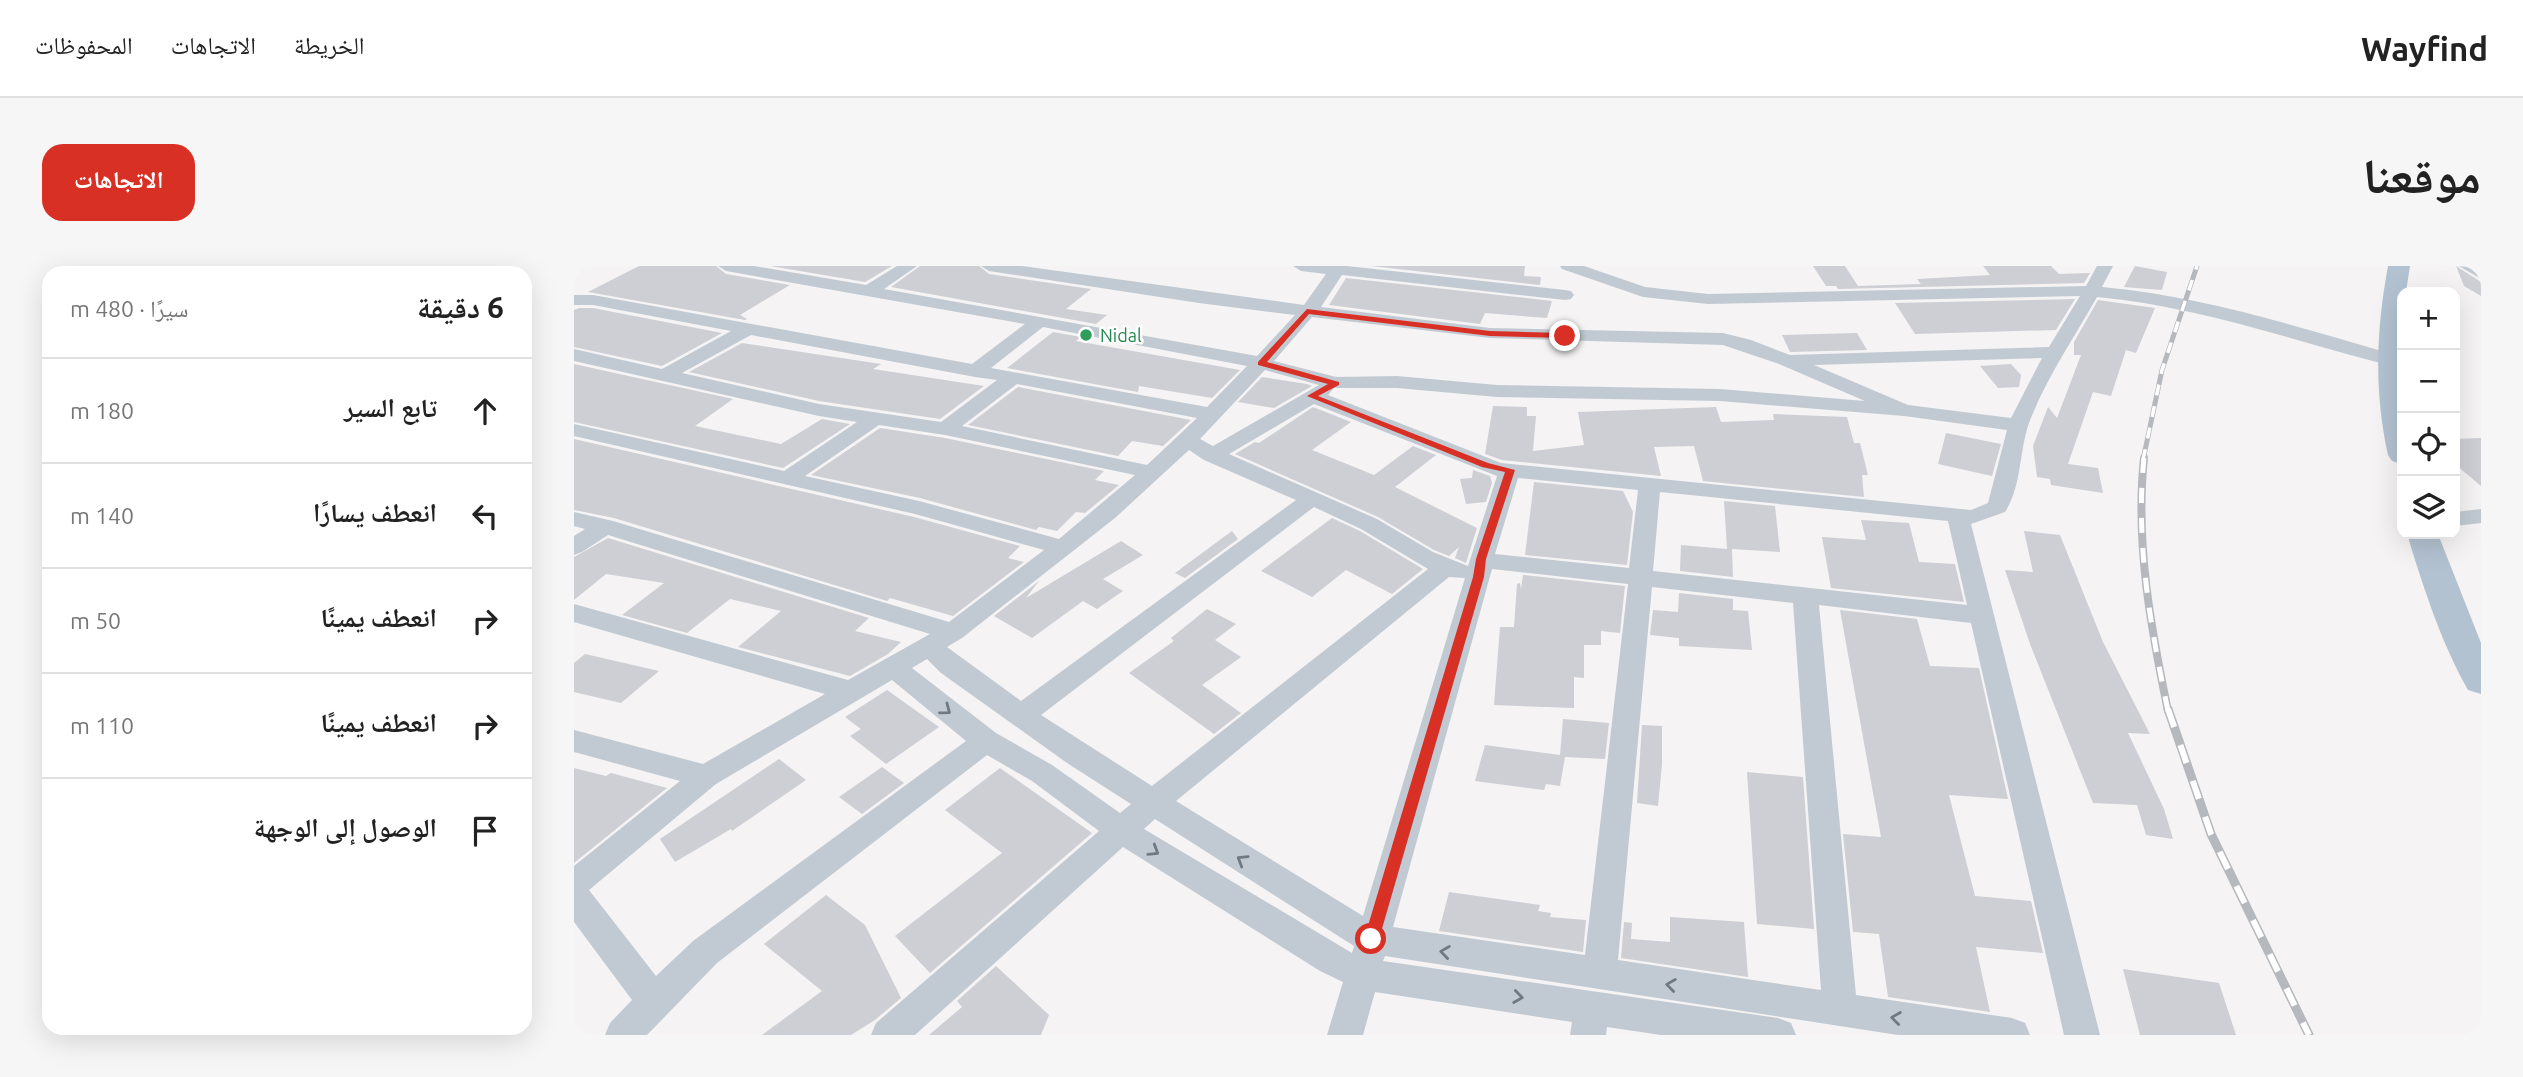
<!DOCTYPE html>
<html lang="ar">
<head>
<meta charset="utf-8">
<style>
  :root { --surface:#fff; --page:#f6f6f6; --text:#222; --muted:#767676; --line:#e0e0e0; --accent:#d93025 }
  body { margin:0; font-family:Ubuntu,"Noto Naskh Arabic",sans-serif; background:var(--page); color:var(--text); direction:rtl }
  .controls { position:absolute; right:21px; top:21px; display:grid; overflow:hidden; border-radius:14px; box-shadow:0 7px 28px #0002 }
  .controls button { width:63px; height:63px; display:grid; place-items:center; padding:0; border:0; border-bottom:2px solid var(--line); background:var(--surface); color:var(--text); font:35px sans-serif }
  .stop { position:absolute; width:21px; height:21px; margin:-16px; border:5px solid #d93025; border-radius:50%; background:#fff }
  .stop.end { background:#d93025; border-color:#fff; box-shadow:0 2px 7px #0008 }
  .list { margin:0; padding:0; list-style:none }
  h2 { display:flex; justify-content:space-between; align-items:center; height:91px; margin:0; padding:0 28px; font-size:30px }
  h2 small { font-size:23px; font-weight:400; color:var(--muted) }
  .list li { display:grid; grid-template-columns:46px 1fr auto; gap:21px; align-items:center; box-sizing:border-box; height:105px; padding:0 28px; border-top:2px solid var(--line) }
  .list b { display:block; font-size:26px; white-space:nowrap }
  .list em { font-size:23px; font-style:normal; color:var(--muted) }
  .icon { flex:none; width:38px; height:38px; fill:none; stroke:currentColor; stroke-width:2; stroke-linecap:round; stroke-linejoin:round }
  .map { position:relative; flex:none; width:1907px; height:769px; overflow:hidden; direction:ltr; border-radius:21px }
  header { display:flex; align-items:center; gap:42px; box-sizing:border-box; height:98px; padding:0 35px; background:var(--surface); border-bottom:2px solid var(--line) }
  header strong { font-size:33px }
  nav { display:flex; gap:38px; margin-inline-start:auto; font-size:24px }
  .intro { display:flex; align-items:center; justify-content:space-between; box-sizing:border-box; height:168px; padding:0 42px }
  h1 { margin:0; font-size:49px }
  .button { padding:18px 32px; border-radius:21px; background:var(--accent); color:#fff; font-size:24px; font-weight:700 }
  main { display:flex; gap:42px; padding:0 42px }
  aside { flex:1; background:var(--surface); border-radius:21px; box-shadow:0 7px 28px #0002 }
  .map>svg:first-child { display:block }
</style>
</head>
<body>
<header>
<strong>Wayfind</strong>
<nav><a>الخريطة</a><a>الاتجاهات</a><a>المحفوظات</a></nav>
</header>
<div class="intro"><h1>موقعنا</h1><a class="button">الاتجاهات</a></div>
<main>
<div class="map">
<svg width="1907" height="769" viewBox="0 0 1907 769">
  <rect width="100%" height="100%" fill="#f5f3f3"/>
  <g fill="#cdcfd5">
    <polygon points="65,0 142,0 152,8 216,19 166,49 173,53 171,54 14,26"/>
    <polygon points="196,0 318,0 291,16"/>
    <polygon points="346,0 405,0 415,8 517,23 492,43 533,49 522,58 317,21"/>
    <polygon points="797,0 951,0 950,10 967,11 966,19"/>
    <polygon points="1239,0 1271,0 1284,20 1347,18 1343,13 1416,9 1409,0 1477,0 1485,8 1516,7 1510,17 1264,23 1262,20 1252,20"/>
    <polygon points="1561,0 1593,6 1588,24 1550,21"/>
    <polygon points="1882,0 1907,16 1907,30 1890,20"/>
    <polygon points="772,12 978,35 973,52 911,47 906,58 755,39"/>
    <polygon points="1501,33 1482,64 1341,68 1321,37"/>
    <polygon points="1524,34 1581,42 1562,87 1552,84 1537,130 1519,126 1494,198 1524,202 1529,227 1477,219 1476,213 1463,211 1459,180 1474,141 1483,152 1507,89 1500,89 1500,76"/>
    <polygon points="5,42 19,42 148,67 88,100 0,81 0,44"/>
    <polygon points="479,66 507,71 502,75 666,104 638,132 565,120 564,126 433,102"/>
    <polygon points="1283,67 1293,84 1216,86 1208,69"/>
    <polygon points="168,77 307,98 299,103 410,120 366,153 245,135 115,106"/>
    <polygon points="0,98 159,133 121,160 207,178 248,153 276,158 209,202 0,156"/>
    <polygon points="1437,98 1447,109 1445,121 1424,122 1406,100"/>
    <polygon points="688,111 733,118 738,120 700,142 664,136"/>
    <polygon points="444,121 617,154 589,180 558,175 544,190 394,159"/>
    <polygon points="919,140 953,141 953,150 962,150 959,185 1010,179 1004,146 1142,141 1147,156 1200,154 1199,148 1273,151 1280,177 1286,177 1294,209 1288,209 1290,231 1129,215 1120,180 1080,181 1087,210 928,194 911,188"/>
    <polygon points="739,141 777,156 738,184 800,209 839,180 862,189 821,221 903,262 892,297 881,292 885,281 875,290 860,284 804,251 661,188 681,176 685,177"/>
    <polygon points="306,162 371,172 530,205 521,214 545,219 511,247 502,246 483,265 465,261 462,264 346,232 237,209"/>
    <polygon points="1372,167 1427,178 1418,210 1364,198"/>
    <polygon points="1907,172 1907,220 1881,198 1881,173"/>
    <polygon points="0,173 340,251 446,280 434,292 450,296 379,350 316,332 313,335 40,252 0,244"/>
    <polygon points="899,204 916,210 918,217 912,236 892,238 886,213 898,212"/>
    <polygon points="960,216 1049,225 1059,246 1053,299 951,289"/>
    <polygon points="1150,235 1201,240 1206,286 1158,283 1159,311 1106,305 1107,279 1153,283"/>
    <polygon points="758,252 786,265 849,303 818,328 772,304 738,331 687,305"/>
    <polygon points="1287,254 1335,257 1345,296 1381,298 1390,336 1257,322 1248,271 1292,274"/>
    <polygon points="658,265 664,273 611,312 601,307"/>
    <polygon points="1450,265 1486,269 1529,376 1576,468 1554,467 1590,543 1599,573 1572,569 1563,539 1519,537 1456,378 1431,304 1459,306"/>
    <polygon points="34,272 295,352 281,365 327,376 314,388 276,410 164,381 207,345 156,333 113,367 48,349 90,317 32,308 0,334 0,291"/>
    <polygon points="547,275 569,289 529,313 549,325 523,343 509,335 458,372 420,350 465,315 452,332"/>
    <polygon points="949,309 1051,320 1046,367 1027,365 1027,379 1010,379 1010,412 1000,411 1000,442 920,439 926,361 940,361 943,318 946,317 947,323"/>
    <polygon points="1105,327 1159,333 1159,344 1174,345 1178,384 1105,380 1105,372 1076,369 1079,344 1104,346"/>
    <polygon points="633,343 662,358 641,374 667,391 628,419 667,447 640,468 555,407 600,375 597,372"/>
    <polygon points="1266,344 1343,353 1356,400 1405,402 1434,533 1375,529 1401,630 1457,635 1469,687 1402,681 1416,746 1314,731 1305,668 1279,666 1269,568 1307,571"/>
    <polygon points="11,388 85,405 47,437 0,426 0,397"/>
    <polygon points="313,424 365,461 312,498 276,470 287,463 271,451"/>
    <polygon points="989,453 1035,457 1031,493 991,491 986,520 972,518 970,524 901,515 911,479 986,489"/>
    <polygon points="1068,459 1088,460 1088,498 1084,540 1063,537"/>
    <polygon points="205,493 232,514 158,565 157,563 101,596 86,573"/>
    <polygon points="308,501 330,517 288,548 265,531"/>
    <polygon points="0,502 32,510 37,507 93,522 0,597"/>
    <polygon points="426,502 518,567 356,707 321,670 428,587 371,544"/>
    <polygon points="1173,506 1229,511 1240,663 1183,658"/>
    <polygon points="875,626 966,639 964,645 977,647 976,651 1012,654 1009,686 865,665"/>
    <polygon points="252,629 291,659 327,732 301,754 277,769 188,769 248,725 190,678"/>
    <polygon points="1096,651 1170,656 1174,711 1047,692 1050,656 1058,657 1057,673 1096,676"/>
    <polygon points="422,700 475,749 467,769 355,769 388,741 383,735"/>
    <polygon points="1549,703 1645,717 1662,769 1566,769"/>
  </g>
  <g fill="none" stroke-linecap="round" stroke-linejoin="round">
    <g fill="#c1cad2" fill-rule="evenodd">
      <path d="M144,0H180L292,19L323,0H343L310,23L683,90L721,49L625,37L415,5L407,0H448L730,39L752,8L727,5L719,0H773L991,24L997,25L1000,29L997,33L991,34L768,9L747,41L916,62L1149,67L1177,74L1216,89L1475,81L1506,30L1134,38L1069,31L988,3L986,0H1010L1071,21L1134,28L1512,20L1523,0H1539L1528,21C1628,30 1725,61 1821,89L1823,93L1814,99C1717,74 1623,40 1523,31C1500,72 1472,112 1455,157C1445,185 1448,220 1431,246L1397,258L1526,769H1490L1397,357L1245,339L1282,729L1438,752L1451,757L1456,769H1324L811,690L809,695L1204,752L1217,757L1222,769H1087L1033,761L1032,769H996L998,756L801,726L789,769H753L769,716L746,705L549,581L341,769H297L302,757L525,565L458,515L413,489L143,697L73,769H31L36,757L58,734L0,656V600L106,515L0,486V464L129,498L251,428L0,356V338L274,414L356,368L34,269L8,286L0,289V270L11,263L0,260V246L39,255L375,356L470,284L341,248L0,170V158L210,205L283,156L245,150L0,95V83L88,103L157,65L19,39H0V29H19L398,98L451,58L152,5ZM738,51L916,72L1149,79L1205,98L1291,135L1146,123L923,119L823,110L762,111L700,95ZM469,61L673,100L633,141L417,102ZM177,69L401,111L423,114L367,156L245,138L108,107ZM1468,92L1437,152L1334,139L1240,99ZM691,104L745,119L639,180L626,173ZM443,118L623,152L573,199L388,160ZM823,122L923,131L1146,135L1330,150L1433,164L1414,237L1397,244L927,197L754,129L760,122ZM740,138L923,210L894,300L859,286L803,253L655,188ZM305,159L371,169L561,209L485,273L345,235L231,210ZM615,184L630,194L722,234L447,435L373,381L388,372L541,252ZM944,212L1064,224L1055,302L921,288ZM1086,226L1374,255L1393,339L1079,305ZM740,241L787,263L854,303L578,520L467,449ZM918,303L1054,318L1011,689L819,661ZM875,311L891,312L789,650L602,535ZM1078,321L1219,337L1247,724L1044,694ZM353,393L367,407L493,497L557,538L546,547L478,499L422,467L338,402ZM318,414L392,475L119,675L82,710L15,624L142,518ZM581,553L780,680L778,687L570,563Z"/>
      <polygon points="1885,0 1907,1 1907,13"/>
      <polygon points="1907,243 1907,257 1881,260 1881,246"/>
    </g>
    <g fill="#b3c2d1" fill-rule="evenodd">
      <path d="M1814,0H1836L1832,26H1828V198L1818,195L1814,189C1800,124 1802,65 1814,0Z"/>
      <path d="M1833,268H1864L1907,377V428L1894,424C1867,377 1849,320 1833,268Z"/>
    </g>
    <defs>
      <polyline id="rail-far2" points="1569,194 1588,104 1623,0"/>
      <path id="rail-far1" d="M1570,192C1561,276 1577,363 1594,445"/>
      <polyline id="rail" points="1594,443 1637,568 1735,769"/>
    </defs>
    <use href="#rail-far2" stroke="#b5b8bd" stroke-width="5"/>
    <use href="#rail-far1" stroke="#b5b8bd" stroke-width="8"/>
    <use href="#rail" stroke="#b5b8bd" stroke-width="9"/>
    <use href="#rail-far2" stroke="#fff" stroke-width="3.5" stroke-dasharray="11" stroke-linecap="butt"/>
    <use href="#rail-far1" stroke="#fff" stroke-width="5" stroke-dasharray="15" stroke-linecap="butt"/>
    <use href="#rail" stroke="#fff" stroke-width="6" stroke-dasharray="19" stroke-linecap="butt"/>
  </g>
  <defs><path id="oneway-chevron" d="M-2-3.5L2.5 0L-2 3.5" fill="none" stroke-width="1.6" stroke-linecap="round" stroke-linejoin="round" transform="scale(1.75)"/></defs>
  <g stroke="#6e7983">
    <use href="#oneway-chevron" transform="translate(372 444) rotate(37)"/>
    <use href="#oneway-chevron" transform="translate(580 585) rotate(32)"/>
    <use href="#oneway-chevron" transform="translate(668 594) rotate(-148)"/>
    <use href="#oneway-chevron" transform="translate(871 686) rotate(-172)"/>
    <use href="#oneway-chevron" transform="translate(1097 719) rotate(-172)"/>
    <use href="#oneway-chevron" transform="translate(944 731) rotate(8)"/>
    <use href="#oneway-chevron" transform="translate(1322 752) rotate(-172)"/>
  </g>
  <polygon fill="#d93025" points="733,43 916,65 991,67 995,70 991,72 916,70 735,48 693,96 765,116 765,119 744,130 914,197 941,204 912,293 910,311 805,673 797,680 790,673 899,311 902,293 931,206 908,201 733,130 754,118 684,99 684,96"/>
  <circle fill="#2e9e5b" stroke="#fff" stroke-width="2.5" cx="512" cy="69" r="7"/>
  <g text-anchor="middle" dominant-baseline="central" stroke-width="5" stroke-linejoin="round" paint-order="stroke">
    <g font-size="18" fill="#27864d" stroke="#fff" text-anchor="start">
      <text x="526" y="69">Nidal</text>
    </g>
  </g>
</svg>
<div class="controls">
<button>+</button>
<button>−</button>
<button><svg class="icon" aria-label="locate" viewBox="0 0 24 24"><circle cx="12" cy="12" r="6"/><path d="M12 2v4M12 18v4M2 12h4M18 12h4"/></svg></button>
<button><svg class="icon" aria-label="layers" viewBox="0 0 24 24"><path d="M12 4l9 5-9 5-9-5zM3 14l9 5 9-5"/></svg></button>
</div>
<div class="stop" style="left:797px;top:673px"></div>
<div class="stop end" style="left:991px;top:70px"></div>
</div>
<aside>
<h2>6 دقيقة<small>سيرًا · 480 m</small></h2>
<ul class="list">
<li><svg class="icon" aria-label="ahead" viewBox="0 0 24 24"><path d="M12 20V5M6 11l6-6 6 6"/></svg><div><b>تابع السير</b></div><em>180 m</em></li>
<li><svg class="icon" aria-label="left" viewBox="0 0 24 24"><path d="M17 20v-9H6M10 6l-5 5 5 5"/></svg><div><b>انعطف يسارًا</b></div><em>140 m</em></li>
<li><svg class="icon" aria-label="right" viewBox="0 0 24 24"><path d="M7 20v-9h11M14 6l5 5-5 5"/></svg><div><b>انعطف يمينًا</b></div><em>50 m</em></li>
<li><svg class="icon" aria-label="right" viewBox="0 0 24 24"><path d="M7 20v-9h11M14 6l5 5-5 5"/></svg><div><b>انعطف يمينًا</b></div><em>110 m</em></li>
<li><svg class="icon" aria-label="arrive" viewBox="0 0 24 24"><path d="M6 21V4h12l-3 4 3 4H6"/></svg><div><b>الوصول إلى الوجهة</b></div></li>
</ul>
</aside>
</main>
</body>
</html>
